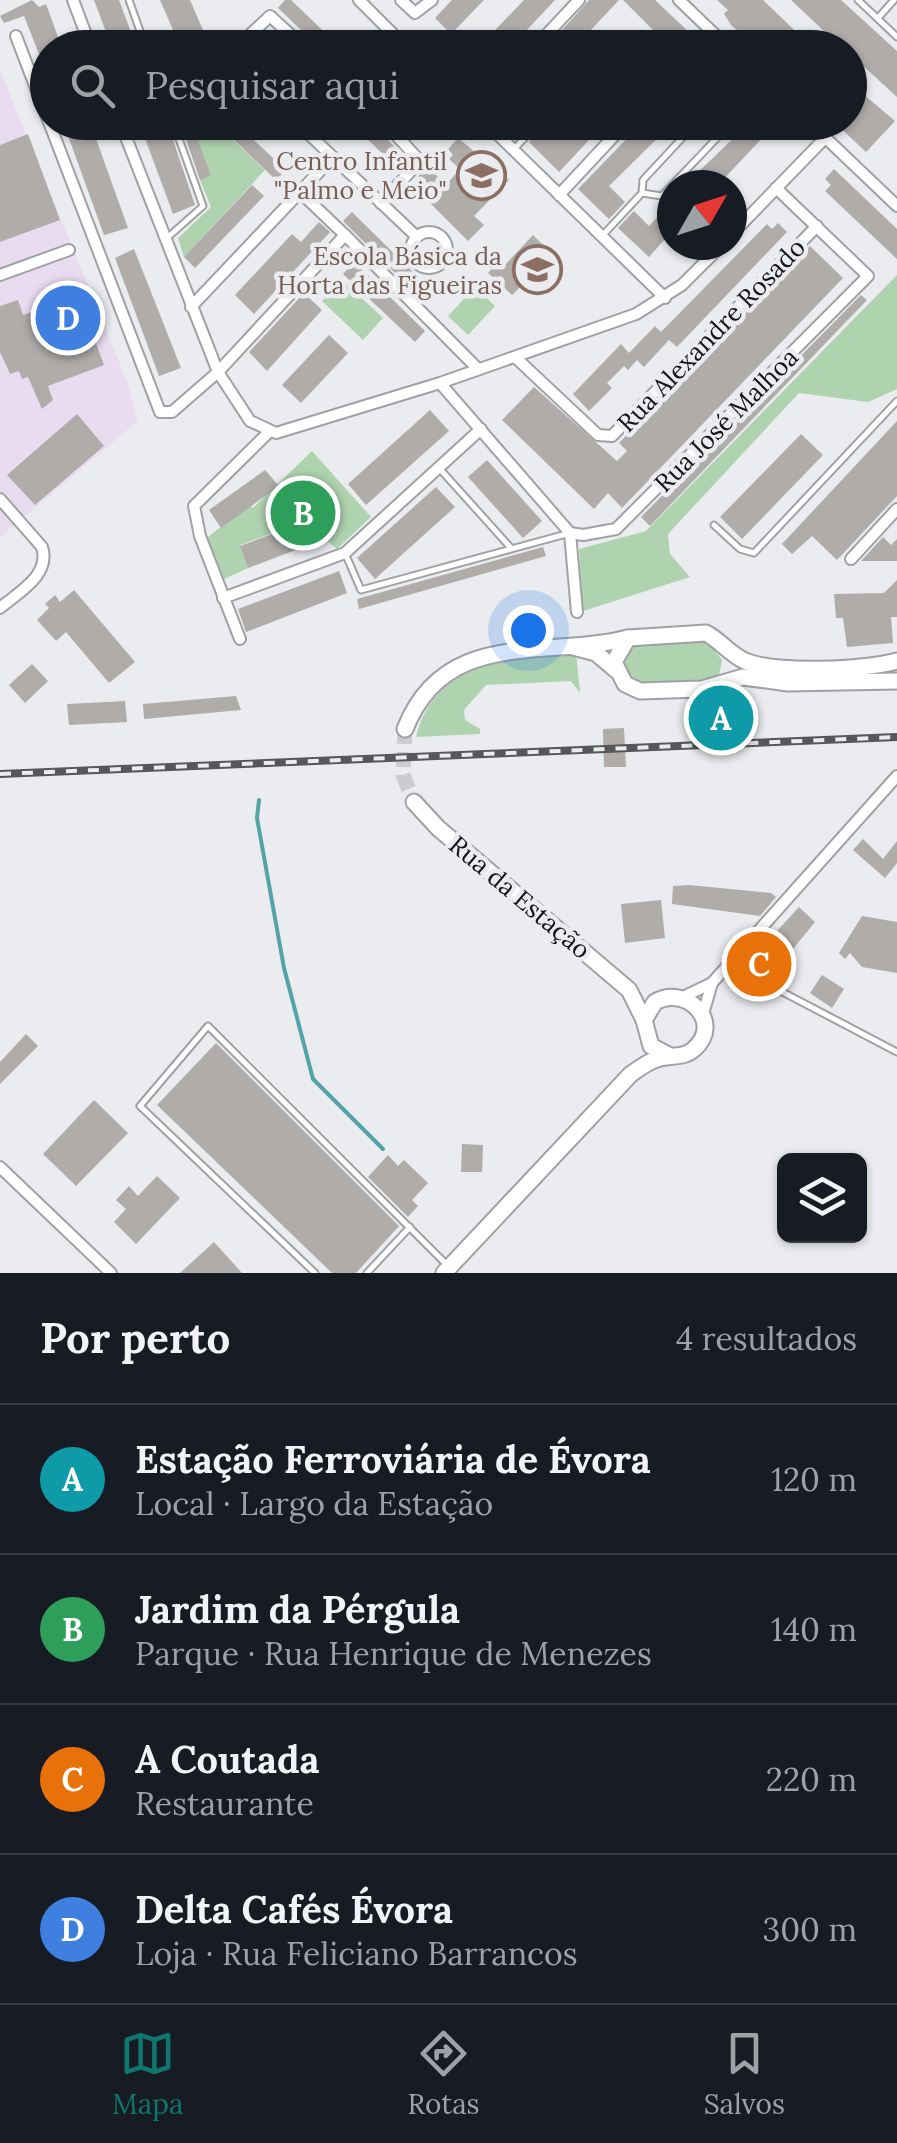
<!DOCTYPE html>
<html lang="pt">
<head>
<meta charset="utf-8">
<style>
  :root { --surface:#171b24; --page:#20242c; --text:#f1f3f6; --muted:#9ea1a6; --line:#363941; --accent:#0f766e }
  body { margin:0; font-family:Lora,serif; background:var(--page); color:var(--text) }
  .controls { position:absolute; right:30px; bottom:30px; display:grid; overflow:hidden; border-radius:15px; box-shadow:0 2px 8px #0004 }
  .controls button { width:90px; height:90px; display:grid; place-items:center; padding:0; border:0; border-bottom:2px solid var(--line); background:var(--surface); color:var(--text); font:50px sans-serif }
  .compass { position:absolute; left:657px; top:170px; width:90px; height:90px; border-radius:50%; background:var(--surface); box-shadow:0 2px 8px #0004; rotate:51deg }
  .you { position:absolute; left:528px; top:630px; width:35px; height:35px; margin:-25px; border:8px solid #fff; border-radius:50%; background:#1a73e8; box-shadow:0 0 0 15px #1a73e833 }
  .badge { display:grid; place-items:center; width:65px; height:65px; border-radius:50%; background:var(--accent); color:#fff; font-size:32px; font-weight:700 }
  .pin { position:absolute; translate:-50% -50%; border:5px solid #fff; box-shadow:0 2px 10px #0006 }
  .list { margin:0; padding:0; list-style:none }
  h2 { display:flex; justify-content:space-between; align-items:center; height:130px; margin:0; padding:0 40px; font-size:42px }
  h2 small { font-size:32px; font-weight:400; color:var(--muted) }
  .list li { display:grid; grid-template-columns:65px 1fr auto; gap:30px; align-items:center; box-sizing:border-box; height:150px; padding:0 40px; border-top:2px solid var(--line) }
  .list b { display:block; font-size:38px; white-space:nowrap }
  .list p { margin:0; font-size:32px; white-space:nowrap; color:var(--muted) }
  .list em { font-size:32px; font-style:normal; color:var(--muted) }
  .icon { flex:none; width:55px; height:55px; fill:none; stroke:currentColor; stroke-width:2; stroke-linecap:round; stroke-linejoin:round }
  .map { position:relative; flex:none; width:897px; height:1273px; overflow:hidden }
  .search { position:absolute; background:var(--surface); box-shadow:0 2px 8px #0004; left:30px; right:30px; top:30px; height:110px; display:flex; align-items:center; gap:25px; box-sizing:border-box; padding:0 35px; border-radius:55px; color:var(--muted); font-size:38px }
  .sheet { height:730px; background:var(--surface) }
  nav { display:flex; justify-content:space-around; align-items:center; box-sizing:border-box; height:140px; border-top:2px solid var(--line); background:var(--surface); font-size:28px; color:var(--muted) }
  nav a { display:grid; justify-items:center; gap:5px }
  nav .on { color:var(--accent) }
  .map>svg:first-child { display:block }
</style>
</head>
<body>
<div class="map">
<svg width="897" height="1273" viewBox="0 0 897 1273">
  <rect width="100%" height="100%" fill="#eaecef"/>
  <polygon fill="#eadcf0" points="0,70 128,384 138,421 0,537"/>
  <g fill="#afd3af">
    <polygon points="191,123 235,123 243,129 233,140 265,170 184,257 178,238 211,207 200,180 210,176"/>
    <polygon points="897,275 897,389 868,402 799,393 668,534 670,554 690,577 583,611 579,549 646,531"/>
    <polygon points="342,280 383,318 363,340 322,301"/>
    <polygon points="475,287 495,306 468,335 448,316"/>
    <polygon points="312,451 371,517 337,549 325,539 316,517 240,545 248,568 222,580 207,538 249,504 253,508"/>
    <polygon points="704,637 722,660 719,676 710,682 642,688 624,676 621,653 624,646"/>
    <path d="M576,652L580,693L571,681L486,685L464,710L465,720L480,729V734L416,737C434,661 511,659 576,652Z"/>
  </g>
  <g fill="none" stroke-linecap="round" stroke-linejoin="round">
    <polyline stroke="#53a3a7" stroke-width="4" points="259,800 257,818 284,968 313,1079 383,1149"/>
  </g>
  <g fill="#afacaa">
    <polygon points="32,0 39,7 46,4 62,48 48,48 48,77 24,16 4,23 0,16"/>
    <polygon points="94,0 119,0 137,48 112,48"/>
    <polygon points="160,0 190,0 206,37 181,48"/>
    <polygon points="285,0 291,0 341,48 320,48 278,8"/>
    <polygon points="452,0 484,0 451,34 435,18"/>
    <polygon points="524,0 555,0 510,48 478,48"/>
    <polygon points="589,0 619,0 574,48 546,48"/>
    <polygon points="623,0 655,0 692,35 680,48 648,48 659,36"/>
    <polygon points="717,0 763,0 813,48 757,48 731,25 724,14 728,10"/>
    <polygon points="791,0 841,0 897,51 897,97 850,54 850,48 842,48"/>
    <polygon points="856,88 895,121 866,152 834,122 850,122 850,94"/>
    <polygon points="63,122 90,122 128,228 104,235"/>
    <polygon points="139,122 167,122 195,205 173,214"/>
    <polygon points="180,122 191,122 211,176 200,180"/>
    <polygon points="350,122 371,122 408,161 399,170"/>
    <polygon points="575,122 606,122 559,172 529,142 545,126 559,139"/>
    <polygon points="643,122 674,122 609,186 625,202 609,219 578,189"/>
    <polygon points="750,122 789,122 773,139 767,133 718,185 685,185"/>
    <polygon points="242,129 286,170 276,180 233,139"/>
    <polygon points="28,134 60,220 0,242 0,145"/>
    <polygon points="458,138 509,180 474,216 484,225 468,241 429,202 437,193 418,176 427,166 446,185 460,169 449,159 453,155 448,149"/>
    <polygon points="834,169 897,229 897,259 825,191 831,185 825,179"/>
    <polygon points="252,185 264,196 195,268 184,257"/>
    <polygon points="672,201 672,231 649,257 618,228 634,211 649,226"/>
    <polygon points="352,212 425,284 416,294 343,221"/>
    <polygon points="319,222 330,232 254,314 235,295 292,234 301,242"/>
    <polygon points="778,223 787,232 677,347 669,340 644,367 637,360 628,370 624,366 607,383 612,388 589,411 573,394 621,344 629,353 655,326 661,332 767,224 772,229"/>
    <polygon points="533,235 547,249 518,280 523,284 512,295 488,273 499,261 504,266"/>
    <polygon points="810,246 843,278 622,508 608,493 594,509 502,420 534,387 617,461 627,451 619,443"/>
    <polygon points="134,249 181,368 159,376 115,258"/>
    <polygon points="354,262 425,331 415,342 343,274"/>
    <polygon points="304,293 322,310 267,371 249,352"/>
    <polygon points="78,295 104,365 48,386 53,400 42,409 28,377 22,379 19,371 10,374 0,352 0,306 18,300 23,315"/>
    <polygon points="861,295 867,300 650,526 641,517"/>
    <polygon points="329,335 348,353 301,403 282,385"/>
    <polygon points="430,410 449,431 366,505 348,484"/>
    <polygon points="77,414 104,446 35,505 7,475"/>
    <polygon points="897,421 897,496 837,560 812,536 792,554 782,544"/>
    <polygon points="801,434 823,455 742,539 720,517"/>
    <polygon points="487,460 542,521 523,538 468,477"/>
    <polygon points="265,470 279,486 221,528 209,510"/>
    <polygon points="436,487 455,507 375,579 357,558"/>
    <polygon points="317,517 325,539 248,568 240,546"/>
    <polygon points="883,537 891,545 897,539 897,561 861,561"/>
    <polygon points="543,547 546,556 359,609 357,599"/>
    <polygon points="339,571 347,593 246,632 238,609"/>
    <polygon points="897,580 897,617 891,617 893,643 847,647 843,618 836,618 834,594 884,593"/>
    <polygon points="74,590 135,662 109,683 66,632 56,641 37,620 49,608 45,604 55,595 60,602"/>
    <polygon points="32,664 48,681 25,703 9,685"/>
    <polygon points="236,696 241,710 144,719 143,704"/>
    <polygon points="727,700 728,708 753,708 754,735 689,737 688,711 708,710 713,709 713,701"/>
    <polygon points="125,701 127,722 69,725 67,704"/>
    <polygon points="624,728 626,767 604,767 603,729"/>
    <polygon points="863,839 883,859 897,841 897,863 885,878 853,850"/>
    <polygon points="689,885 771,893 776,897 760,916 672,904 673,886"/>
    <polygon points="661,900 665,938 625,943 621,904"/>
    <polygon points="799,907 815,922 793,949 786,944 773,961 786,970 777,982 747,964"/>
    <polygon points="862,916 897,922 897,973 862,967 850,953 845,959 839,953"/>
    <polygon points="822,975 844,989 832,1008 810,993"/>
    <polygon points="26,1034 38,1046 0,1084 0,1062"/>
    <polygon points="216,1043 399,1226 356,1273 332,1273 157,1105"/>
    <polygon points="94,1100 128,1133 76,1186 43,1154"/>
    <polygon points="462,1144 483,1145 482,1172 461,1172"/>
    <polygon points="388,1155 398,1166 404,1160 428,1183 412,1200 418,1206 408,1217 368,1177"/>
    <polygon points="157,1176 180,1198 136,1244 114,1222 126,1209 116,1200 129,1186 138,1196"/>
    <polygon points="214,1242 242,1273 180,1273"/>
  </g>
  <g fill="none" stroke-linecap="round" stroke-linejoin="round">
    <polyline stroke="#caccce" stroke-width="15" stroke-dasharray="15 8" stroke-linecap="butt" points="405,729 403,775 414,802"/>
    <defs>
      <g id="lane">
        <polyline points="129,0 146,48"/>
        <polyline points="858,0 897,37"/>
        <polyline points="878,18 894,0"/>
        <polyline points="597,48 609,35 622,48"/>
        <polyline points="515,148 540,122"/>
        <polyline points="672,185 717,138 699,122"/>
        <polyline points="642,193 662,196 672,185"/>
        <polyline points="602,236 642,193 643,180 697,122"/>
        <polyline points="167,238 203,206 173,122"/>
        <polyline points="439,468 511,548"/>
        <polyline points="714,525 740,549 754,553 897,401"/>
        <polyline points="345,553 361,590 570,533"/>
        <polyline points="731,965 897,1052"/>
        <polyline points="315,1273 140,1106 208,1026 447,1265"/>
        <polyline points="367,1273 410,1227"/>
      </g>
      <g id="street">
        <polyline points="73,0 91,48"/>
        <polyline points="359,0 407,48"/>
        <polyline points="401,0 415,13 432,0"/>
        <polyline points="679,0 729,48"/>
        <polyline points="16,36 48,120"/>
        <polyline points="293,37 305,48"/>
        <polyline points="236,48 270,16 293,37 283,48"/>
        <polyline points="534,48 579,0"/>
        <polyline points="697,48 701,44"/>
        <polyline points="49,122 160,412 172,412 218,372 345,235 478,369"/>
        <polyline points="120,122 218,372 250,421 276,433 440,383 636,314 682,285 722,245"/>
        <polyline points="296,122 417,237"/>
        <polyline points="485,122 665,298"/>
        <polyline points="809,122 897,206"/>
        <polyline points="301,193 345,235"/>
        <polyline points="559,195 627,122"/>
        <polyline points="381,203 420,161 384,122"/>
        <circle cx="429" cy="250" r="18"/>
        <polyline points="732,234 825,138"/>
        <polyline points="0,275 69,250"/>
        <polyline points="191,307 333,157"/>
        <polyline points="515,357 598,435 612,436 817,226"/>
        <polyline points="440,383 570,533 577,612"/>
        <path d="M0,499L42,547C51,575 19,592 0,608"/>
        <polyline points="570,533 583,535 616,529 868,276 776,188"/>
        <polyline points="851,559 897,509"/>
        <polyline points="223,598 345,553 481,429"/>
        <polyline points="240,639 200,536 194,506 270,431"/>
        <polyline points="683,997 712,983 897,776"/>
        <polyline points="703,1014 712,983"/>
        <polyline points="0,1167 111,1273"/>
      </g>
      <g id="secondary">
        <polyline points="573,647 596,653 616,670"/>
        <path d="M897,661C862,670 778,674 745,661C729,654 721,641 706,633L628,638L614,662L625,684L640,691L702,689L743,677L788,683L897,681"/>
        <path d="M405,729C445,627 547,659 628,638"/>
        <polyline points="414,802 438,828 629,990 644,1020"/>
        <path d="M444,1273L630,1075C638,1069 647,1062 657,1059C670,1054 683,1059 694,1049C724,1023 687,984 655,1002L644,1020L651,1046L670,1056"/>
      </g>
    </defs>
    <use href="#lane" stroke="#9fa1a4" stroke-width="9"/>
    <use href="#street" stroke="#9fa1a4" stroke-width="14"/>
    <use href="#secondary" stroke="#9fa1a4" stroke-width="19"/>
    <use href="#lane" stroke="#fff" stroke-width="5"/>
    <use href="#street" stroke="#fff" stroke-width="10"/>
    <use href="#secondary" stroke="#fff" stroke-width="15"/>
    <defs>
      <polyline id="rail" points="0,774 897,737"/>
    </defs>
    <use href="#rail" stroke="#565759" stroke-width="8"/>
    <use href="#rail" stroke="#eaecef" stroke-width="4" stroke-dasharray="11" stroke-linecap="butt"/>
  </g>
  <defs>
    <symbol id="school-ring" viewBox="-11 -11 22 22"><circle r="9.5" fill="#eaecef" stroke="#8d6e63" stroke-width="1.5"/><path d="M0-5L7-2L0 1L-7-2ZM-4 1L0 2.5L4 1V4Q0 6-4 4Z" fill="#8d6e63"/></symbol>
  </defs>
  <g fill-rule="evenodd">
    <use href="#school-ring" x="454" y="148" width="55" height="55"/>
    <use href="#school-ring" x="510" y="242" width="55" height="55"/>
  </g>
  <g text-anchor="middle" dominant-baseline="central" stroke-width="9" stroke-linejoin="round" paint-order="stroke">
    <g font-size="25" fill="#785e54" stroke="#eaecef" text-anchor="end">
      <text x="447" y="161">Centro Infantil<tspan x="447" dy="29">"Palmo e Meio"</tspan></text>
      <text x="502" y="256">Escola Básica da<tspan x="502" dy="29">Horta das Figueiras</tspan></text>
    </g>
    <g font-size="25" fill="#131415" stroke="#eaecef">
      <text transform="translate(711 335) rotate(-46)">Rua Alexandre Rosado</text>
      <text transform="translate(726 420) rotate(-45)">Rua José Malhoa</text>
      <text transform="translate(520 897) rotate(40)">Rua da Estação</text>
    </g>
  </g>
</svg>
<div class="controls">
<button><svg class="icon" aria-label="layers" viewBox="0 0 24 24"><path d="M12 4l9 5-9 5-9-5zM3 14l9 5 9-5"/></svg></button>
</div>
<svg class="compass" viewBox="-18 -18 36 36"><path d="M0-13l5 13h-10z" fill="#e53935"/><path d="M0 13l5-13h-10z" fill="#9ea1a6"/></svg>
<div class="you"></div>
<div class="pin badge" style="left:721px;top:718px;background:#0f9aa8">A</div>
<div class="pin badge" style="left:303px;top:513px;background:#2e9e5b">B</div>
<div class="pin badge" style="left:759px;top:964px;background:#e8710a">C</div>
<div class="pin badge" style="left:68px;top:318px;background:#3f7fe0">D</div>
<div class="search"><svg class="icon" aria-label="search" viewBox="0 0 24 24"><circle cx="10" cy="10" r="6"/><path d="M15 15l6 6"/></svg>Pesquisar aqui</div>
</div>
<section class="sheet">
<h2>Por perto<small>4 resultados</small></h2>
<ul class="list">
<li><span class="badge" style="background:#0f9aa8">A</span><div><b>Estação Ferroviária de Évora</b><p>Local · Largo da Estação</p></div><em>120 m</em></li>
<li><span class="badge" style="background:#2e9e5b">B</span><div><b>Jardim da Pérgula</b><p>Parque · Rua Henrique de Menezes</p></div><em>140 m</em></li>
<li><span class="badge" style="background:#e8710a">C</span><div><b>A Coutada</b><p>Restaurante</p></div><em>220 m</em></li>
<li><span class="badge" style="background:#3f7fe0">D</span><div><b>Delta Cafés Évora</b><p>Loja · Rua Feliciano Barrancos</p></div><em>300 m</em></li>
</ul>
</section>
<nav>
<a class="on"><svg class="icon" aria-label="map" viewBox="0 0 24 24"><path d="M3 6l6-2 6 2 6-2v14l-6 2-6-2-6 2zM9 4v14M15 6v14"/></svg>Mapa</a>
<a><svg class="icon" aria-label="directions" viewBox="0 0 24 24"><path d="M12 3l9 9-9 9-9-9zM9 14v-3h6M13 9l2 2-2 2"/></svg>Rotas</a>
<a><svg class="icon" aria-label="saved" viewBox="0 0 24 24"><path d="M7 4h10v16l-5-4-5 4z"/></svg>Salvos</a>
</nav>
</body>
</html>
